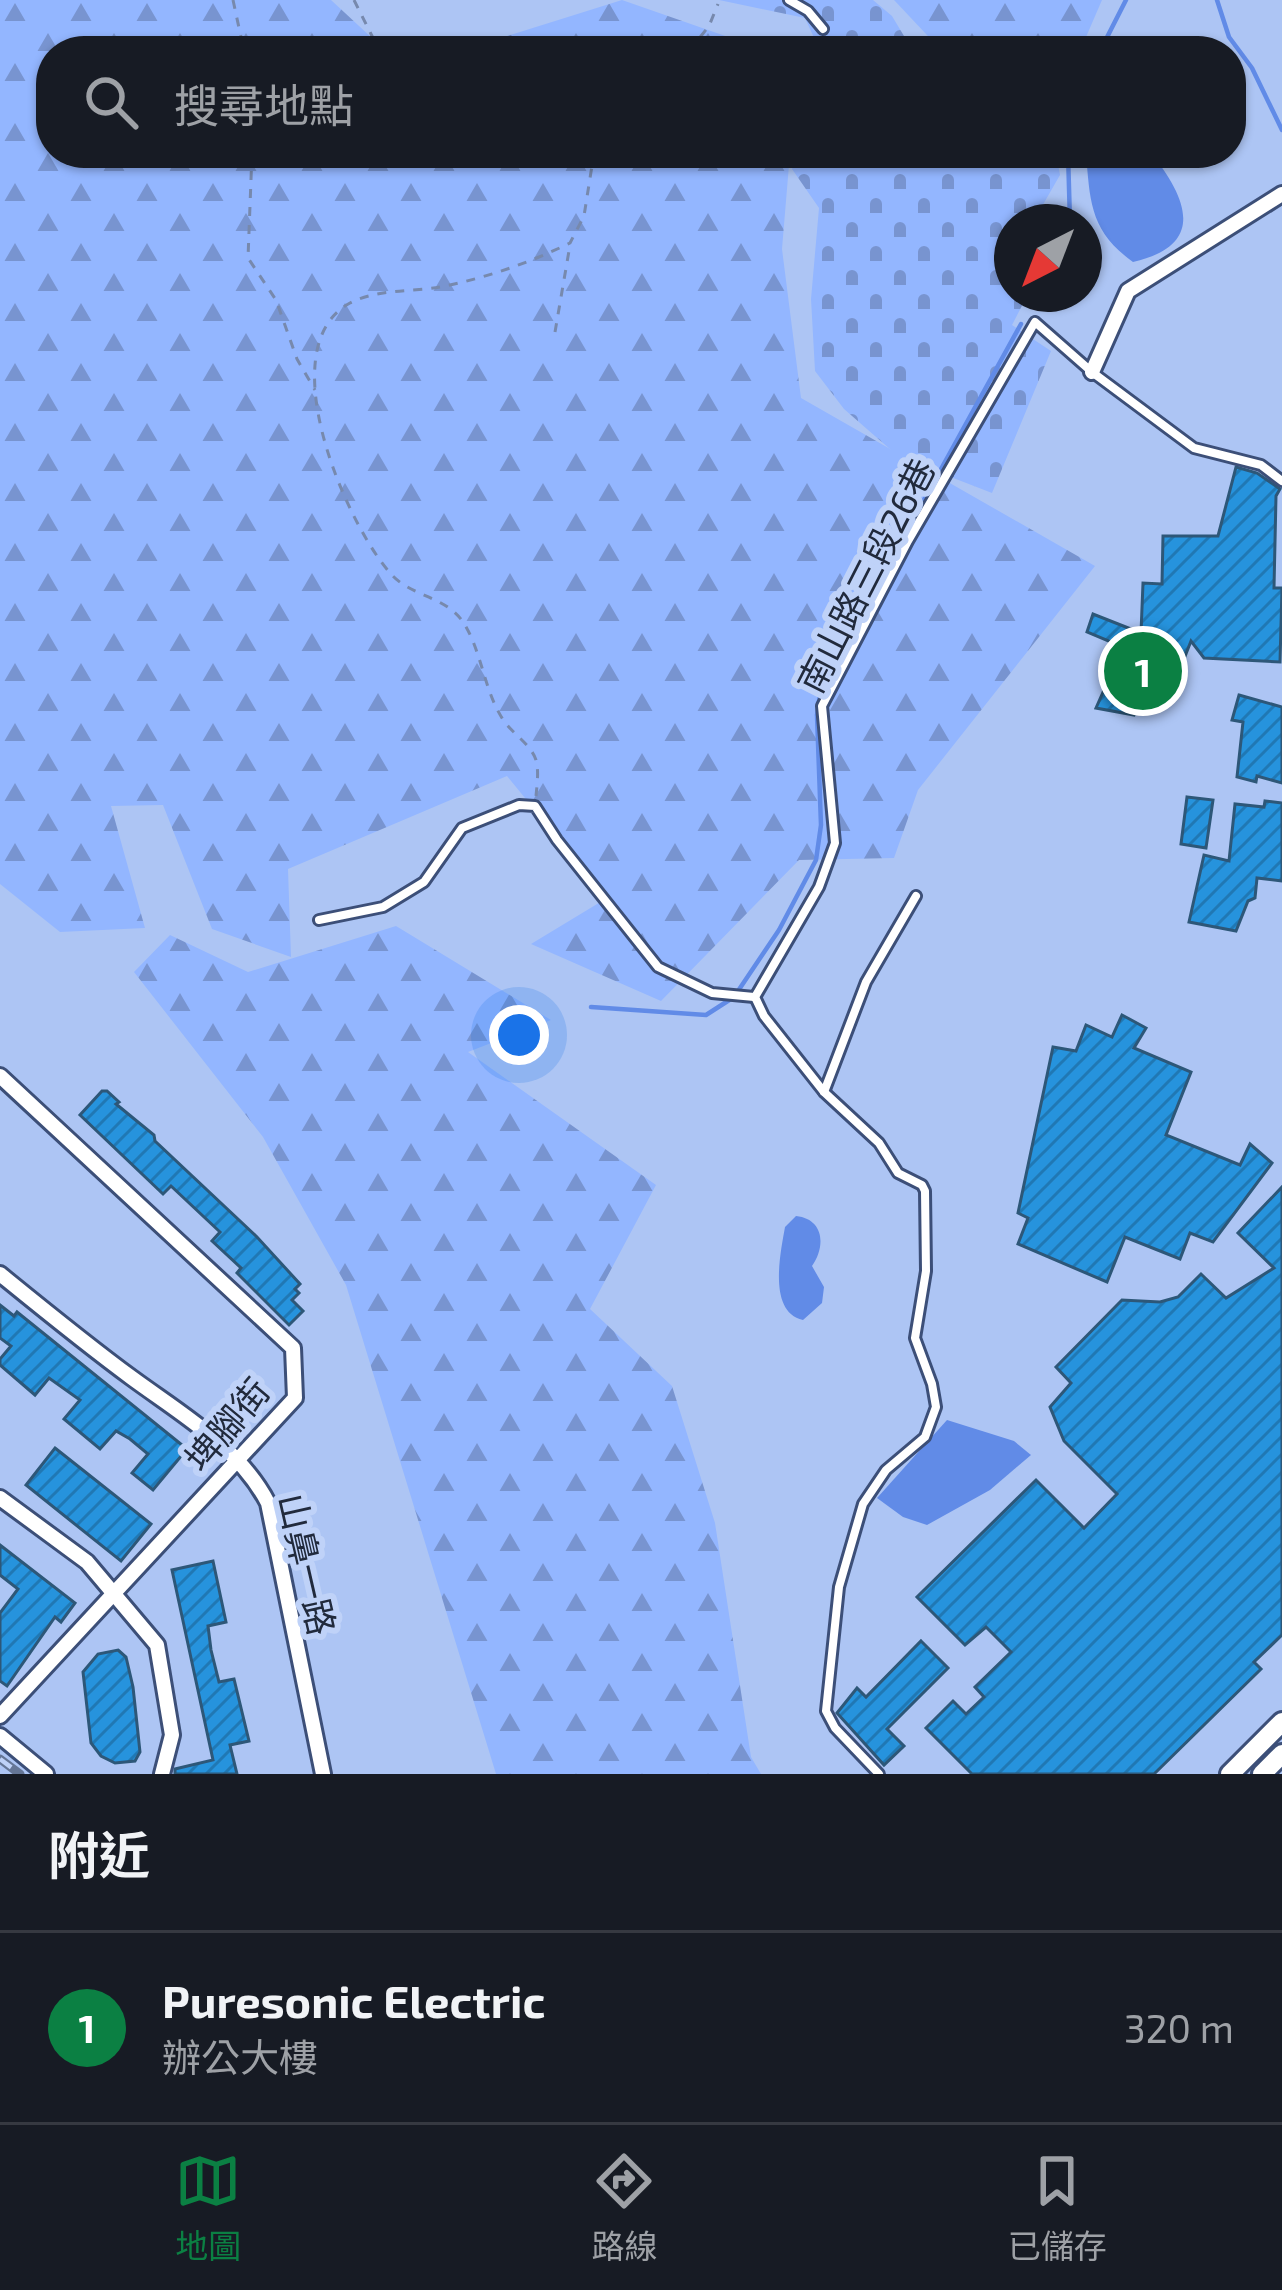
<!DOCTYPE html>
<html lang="zh-TW">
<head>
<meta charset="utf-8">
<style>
  :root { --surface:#171b24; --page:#242831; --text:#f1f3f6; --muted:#9ea1a6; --line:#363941; --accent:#0b8043 }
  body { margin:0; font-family:"Exo 2","Noto Sans TC",sans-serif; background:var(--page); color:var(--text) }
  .compass { position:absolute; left:994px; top:204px; width:108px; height:108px; border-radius:50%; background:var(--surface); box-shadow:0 3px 9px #0004; rotate:222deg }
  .you { position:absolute; left:519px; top:1035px; width:42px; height:42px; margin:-30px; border:9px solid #fff; border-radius:50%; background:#1a73e8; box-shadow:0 0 0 18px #1a73e833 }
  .badge { display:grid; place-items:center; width:78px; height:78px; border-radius:50%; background:var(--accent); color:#fff; font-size:39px; font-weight:700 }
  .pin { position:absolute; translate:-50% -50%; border:6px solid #fff; box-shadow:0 3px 12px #0006 }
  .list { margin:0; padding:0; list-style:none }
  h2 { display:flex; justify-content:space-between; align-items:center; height:156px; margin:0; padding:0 48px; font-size:51px }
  h2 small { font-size:39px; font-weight:400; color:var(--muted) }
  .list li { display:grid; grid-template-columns:78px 1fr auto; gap:36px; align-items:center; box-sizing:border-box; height:192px; padding:0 48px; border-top:3px solid var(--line) }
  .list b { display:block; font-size:45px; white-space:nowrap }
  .list p { margin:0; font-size:39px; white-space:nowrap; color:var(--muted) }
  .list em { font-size:39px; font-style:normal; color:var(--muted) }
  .icon { flex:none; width:66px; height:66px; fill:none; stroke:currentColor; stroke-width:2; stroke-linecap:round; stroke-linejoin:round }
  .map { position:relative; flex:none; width:1282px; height:1774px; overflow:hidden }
  .search { position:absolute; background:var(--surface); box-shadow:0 3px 9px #0004; left:36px; right:36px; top:36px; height:132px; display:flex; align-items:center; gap:30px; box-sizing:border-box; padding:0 42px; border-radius:48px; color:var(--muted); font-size:45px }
  .sheet { height:348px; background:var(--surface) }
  nav { display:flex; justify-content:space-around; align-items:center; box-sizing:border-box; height:168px; border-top:3px solid var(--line); background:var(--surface); font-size:33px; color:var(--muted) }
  nav a { display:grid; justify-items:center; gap:6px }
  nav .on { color:var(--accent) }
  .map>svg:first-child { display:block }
</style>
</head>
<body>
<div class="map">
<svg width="1282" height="1774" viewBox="0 0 1282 1774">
  <defs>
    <pattern id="forest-firs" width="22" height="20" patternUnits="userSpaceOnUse" patternTransform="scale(3)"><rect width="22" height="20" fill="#93b6ff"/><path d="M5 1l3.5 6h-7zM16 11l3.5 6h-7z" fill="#7894d0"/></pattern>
    <pattern id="cemetery-stones" width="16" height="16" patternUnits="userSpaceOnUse" patternTransform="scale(3)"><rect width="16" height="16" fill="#93b6ff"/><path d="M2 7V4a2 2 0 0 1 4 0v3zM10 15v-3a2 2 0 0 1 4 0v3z" fill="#7894d0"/></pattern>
    <pattern id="building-hatch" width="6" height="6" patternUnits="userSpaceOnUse" patternTransform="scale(3)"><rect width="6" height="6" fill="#2693dd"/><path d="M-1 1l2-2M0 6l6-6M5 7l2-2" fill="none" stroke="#2078b4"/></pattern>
  </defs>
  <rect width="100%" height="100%" fill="#adc5f4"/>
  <g fill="url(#forest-firs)">
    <polygon points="0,0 331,0 386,51 51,51 51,153 790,153 782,249 801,398 1095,566 918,790 894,858 799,860 661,1001 531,944 607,898 507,776 288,869 291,957 212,929 163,805 111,806 145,928 60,932 0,884"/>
    <polygon points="622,0 768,51 459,51"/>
    <polygon points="894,0 1102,0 1080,51 942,51"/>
    <polygon points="396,926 551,1020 468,1052 656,1185 590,1309 672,1386 715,1523 751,1757 761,1774 496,1774 346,1285 263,1137 134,972 170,935 248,972"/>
  </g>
  <g fill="url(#cemetery-stones)">
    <polygon points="719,0 873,0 892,16 913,51 820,51 805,18"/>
    <polygon points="798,153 1056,153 1060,175 1033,222 1012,222 1012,294 1028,294 1012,325 1051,351 992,493 899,457 844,409 815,371 811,299 819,208 792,169"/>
  </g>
  <g fill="#618be7">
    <path d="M1086,153H1151C1187,198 1207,245 1133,262C1090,231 1090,202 1086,153Z"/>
    <path d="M796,1216C824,1219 826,1246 812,1266L824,1287L822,1303L803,1320C768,1312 780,1255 785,1227Z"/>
    <polygon points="947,1420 1014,1441 1031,1455 990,1490 927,1525 903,1517 877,1498"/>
  </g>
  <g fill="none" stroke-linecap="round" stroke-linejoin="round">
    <g stroke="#618be7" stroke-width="4.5">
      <polyline points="1217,0 1229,37 1252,68 1282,130"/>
      <polyline points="1100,51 1126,0"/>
      <polyline points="1068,153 1070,222"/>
      <polyline points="591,1007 706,1015 734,997 779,930 816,860 821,825 817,715 821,687 1021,324"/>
    </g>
  </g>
  <g fill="url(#building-hatch)" stroke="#2d5778" stroke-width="3">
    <polygon points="1236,467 1257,473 1280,489 1276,496 1274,588 1282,588 1280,662 1204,658 1191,641 1182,664 1159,655 1134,715 1096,708 1123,647 1087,632 1093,614 1141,633 1143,583 1162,584 1163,536 1218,536"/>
    <polygon points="1239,695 1282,707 1282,783 1257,776 1256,782 1237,777 1243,722 1232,720"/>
    <polygon points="1187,797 1213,800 1206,848 1181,844"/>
    <polygon points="1265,801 1282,803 1282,881 1257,878 1255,898 1248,901 1236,931 1189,922 1204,855 1229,861 1235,804 1264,807"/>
    <polygon points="1122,1015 1146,1028 1134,1048 1191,1072 1166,1135 1240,1165 1250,1144 1272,1163 1213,1242 1190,1233 1180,1259 1125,1237 1107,1282 1018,1244 1028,1218 1018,1213 1053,1047 1076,1051 1086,1025 1112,1037"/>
    <polygon points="102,1091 107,1091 119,1102 116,1104 154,1135 155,1141 257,1237 300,1284 295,1289 299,1293 292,1300 303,1311 289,1325 237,1273 241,1268 212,1241 220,1232 171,1186 163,1194 80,1115"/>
    <polygon points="1282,1187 1282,1635 1254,1662 1261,1669 1154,1774 972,1774 926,1728 953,1701 966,1714 984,1697 975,1687 1011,1652 986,1627 965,1645 917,1597 1036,1480 1084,1528 1117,1494 1064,1441 1050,1407 1071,1383 1056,1367 1122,1300 1160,1302 1178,1297 1201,1274 1226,1298 1274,1268 1238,1233"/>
    <polygon points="0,1305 14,1316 17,1312 187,1449 153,1490 132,1473 148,1454 130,1439 116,1431 100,1449 64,1419 80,1400 49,1378 35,1395 0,1365 0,1359 11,1346 0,1338"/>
    <polygon points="55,1448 151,1524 121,1561 26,1485"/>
    <polygon points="0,1545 75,1603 61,1622 55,1617 7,1686 0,1681 0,1613 18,1589 0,1575"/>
    <polygon points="213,1561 226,1622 208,1626 211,1650 219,1682 234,1679 249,1741 230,1745 237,1774 175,1774 175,1769 213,1760 172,1570"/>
    <polygon points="921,1641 948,1668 887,1729 904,1746 884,1765 837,1713 857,1688 866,1697"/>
    <polygon points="118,1650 126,1657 133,1687 140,1752 135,1761 115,1763 101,1756 91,1743 83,1672 98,1654"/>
  </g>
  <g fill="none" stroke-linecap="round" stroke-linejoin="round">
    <defs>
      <g id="service">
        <polyline points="789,0 808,11 823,29"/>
        <polyline points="319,920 383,907 424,882 462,828 519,805 535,806 557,840 658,967 712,993 754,997"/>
        <polyline points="824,1092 866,982 916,896"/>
        <polyline points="879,1774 835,1728 826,1711 839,1587 863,1504 886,1470 925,1437 936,1407 932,1384 915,1338 926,1271 925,1191 922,1185 898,1173 879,1143 824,1092 764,1016 755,997 819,887 835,843 822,706 908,541 1035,322 1092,372 1194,448 1261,465 1282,481"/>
      </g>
      <g id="minor">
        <polyline points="1092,372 1128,291 1282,194"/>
        <polyline points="0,1076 293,1348 295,1398 0,1716"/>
        <path d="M0,1274C43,1309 87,1345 132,1378C181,1414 239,1447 268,1503L323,1774"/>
        <polyline points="0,1498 87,1562 157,1645 172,1735 162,1774"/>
        <polyline points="0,1736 46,1774"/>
      </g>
      <g id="tertiary">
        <polyline points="1230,1774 1282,1722"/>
        <polyline points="1262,1774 1282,1754"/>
      </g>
    </defs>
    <use href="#service" stroke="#3c4f78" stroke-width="14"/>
    <use href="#minor" stroke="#3c4f78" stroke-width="20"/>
    <use href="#tertiary" stroke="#3c4f78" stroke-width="24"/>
    <g stroke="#7789ad" stroke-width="3" stroke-dasharray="9 9" stroke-linecap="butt">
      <polyline points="233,0 244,51"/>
      <polyline points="354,0 379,50"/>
      <polyline points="689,51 709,26 718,4"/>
      <polyline points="252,153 248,258 276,300 297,359 315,390"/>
      <polyline points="555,332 570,245"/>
      <path d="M536,796C537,785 539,771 536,760C531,744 511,733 502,718C484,689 482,654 465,625C448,596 411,597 391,574C346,524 269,347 350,303C376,289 412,292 440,287C486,278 529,263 570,243L584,216L594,153"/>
    </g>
    <use href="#service" stroke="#fff" stroke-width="8"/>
    <use href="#minor" stroke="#fff" stroke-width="14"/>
    <use href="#tertiary" stroke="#fff" stroke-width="18"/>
    <defs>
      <polyline id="rail" points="0,1759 20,1774"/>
    </defs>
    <use href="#rail" stroke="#657696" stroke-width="9"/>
    <use href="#rail" stroke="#bfd2f8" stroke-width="4.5" stroke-dasharray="14" stroke-linecap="butt"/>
  </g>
  <g text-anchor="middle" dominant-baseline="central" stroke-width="12" stroke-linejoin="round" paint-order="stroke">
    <g font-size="36" fill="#212a3c" stroke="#bfd2f8">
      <text transform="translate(865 575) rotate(-63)">南山路三段26巷</text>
      <text transform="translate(226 1424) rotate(-50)">埤腳街</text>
      <text transform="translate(308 1564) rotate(77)">山鼻一路</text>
    </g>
  </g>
</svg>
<svg class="compass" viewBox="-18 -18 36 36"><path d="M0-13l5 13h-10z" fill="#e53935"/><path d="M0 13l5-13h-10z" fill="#9ea1a6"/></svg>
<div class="you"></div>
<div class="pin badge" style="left:1143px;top:671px">1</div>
<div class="search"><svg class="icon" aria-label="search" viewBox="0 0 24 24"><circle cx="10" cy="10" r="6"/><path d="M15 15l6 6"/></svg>搜尋地點</div>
</div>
<section class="sheet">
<h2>附近<small></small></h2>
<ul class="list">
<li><span class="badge">1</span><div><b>Puresonic Electric</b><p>辦公大樓</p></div><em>320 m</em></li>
</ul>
</section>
<nav>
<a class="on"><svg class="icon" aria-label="map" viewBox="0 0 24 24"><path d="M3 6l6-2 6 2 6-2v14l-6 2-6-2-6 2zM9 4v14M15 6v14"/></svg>地圖</a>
<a><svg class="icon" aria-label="directions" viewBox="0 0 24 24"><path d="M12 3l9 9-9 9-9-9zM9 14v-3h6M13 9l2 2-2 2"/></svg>路線</a>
<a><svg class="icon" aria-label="saved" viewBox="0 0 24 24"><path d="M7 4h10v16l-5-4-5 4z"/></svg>已儲存</a>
</nav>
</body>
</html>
